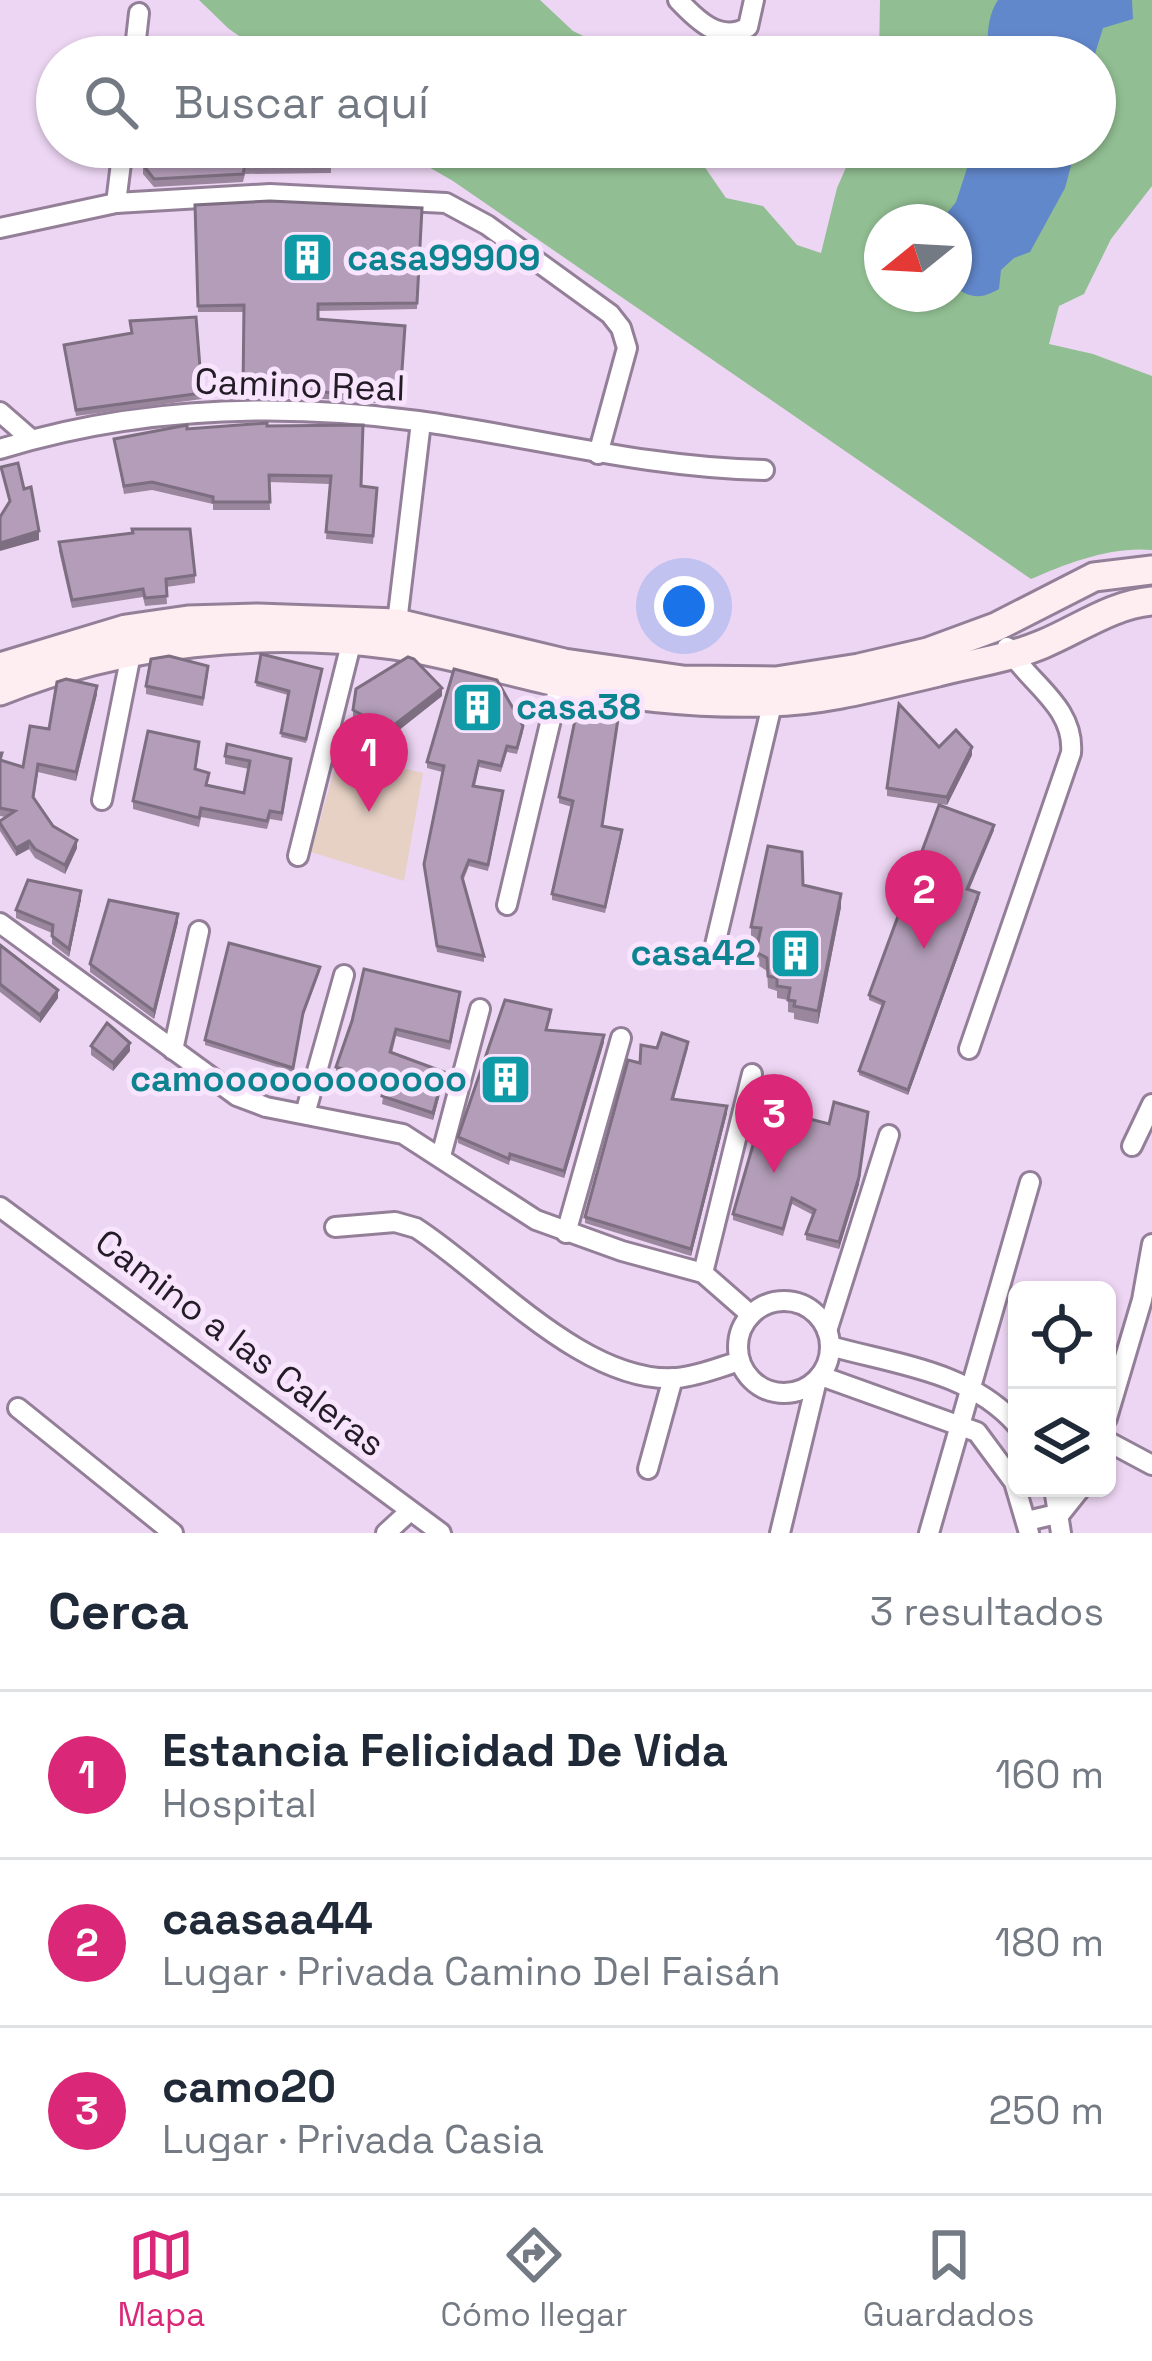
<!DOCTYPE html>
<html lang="es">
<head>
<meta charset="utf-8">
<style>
  :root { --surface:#fff; --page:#f2f2f3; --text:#1f2937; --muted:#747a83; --line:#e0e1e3; --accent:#db2777 }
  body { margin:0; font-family:"Space Grotesk",sans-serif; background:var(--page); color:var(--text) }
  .controls { position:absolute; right:36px; bottom:36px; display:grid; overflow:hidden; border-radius:18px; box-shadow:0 3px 9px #0004 }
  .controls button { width:108px; height:108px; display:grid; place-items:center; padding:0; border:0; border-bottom:3px solid var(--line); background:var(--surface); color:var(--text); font:60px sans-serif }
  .compass { position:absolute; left:864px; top:204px; width:108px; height:108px; border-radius:50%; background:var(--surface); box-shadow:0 3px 9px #0004; rotate:252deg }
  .you { position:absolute; left:684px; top:606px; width:42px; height:42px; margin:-30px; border:9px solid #fff; border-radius:50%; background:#1a73e8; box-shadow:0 0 0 18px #1a73e833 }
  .badge { display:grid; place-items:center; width:78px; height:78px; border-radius:50%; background:var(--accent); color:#fff; font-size:39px; font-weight:700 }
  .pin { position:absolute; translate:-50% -99px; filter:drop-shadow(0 3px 6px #0008) }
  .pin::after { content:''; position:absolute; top:63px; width:42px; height:36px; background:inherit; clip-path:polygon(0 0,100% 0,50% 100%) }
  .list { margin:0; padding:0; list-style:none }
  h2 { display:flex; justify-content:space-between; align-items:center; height:156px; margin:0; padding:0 48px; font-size:51px }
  h2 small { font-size:39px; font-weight:400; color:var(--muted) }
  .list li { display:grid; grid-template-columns:78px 1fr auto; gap:36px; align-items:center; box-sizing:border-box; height:168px; padding:0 48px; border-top:3px solid var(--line) }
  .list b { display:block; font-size:45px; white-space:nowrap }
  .list p { margin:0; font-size:39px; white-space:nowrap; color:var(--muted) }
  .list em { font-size:39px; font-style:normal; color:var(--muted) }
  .icon { flex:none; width:66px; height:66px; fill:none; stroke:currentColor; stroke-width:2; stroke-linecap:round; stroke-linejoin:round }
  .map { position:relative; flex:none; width:1152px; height:1533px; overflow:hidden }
  .search { position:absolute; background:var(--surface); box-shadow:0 3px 9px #0004; left:36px; right:36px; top:36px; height:132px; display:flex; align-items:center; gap:30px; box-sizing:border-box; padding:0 42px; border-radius:66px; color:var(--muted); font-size:45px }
  .sheet { height:660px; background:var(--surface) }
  nav { display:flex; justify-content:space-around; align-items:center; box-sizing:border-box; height:168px; border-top:3px solid var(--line); background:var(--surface); font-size:33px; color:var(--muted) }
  nav a { display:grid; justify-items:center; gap:6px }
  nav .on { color:var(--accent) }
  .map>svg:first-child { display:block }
</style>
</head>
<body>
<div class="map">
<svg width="1152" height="1533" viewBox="0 0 1152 1533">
  <rect width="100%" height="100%" fill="#edd6f3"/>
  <polygon fill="#e7d1c5" points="339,753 423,773 404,881 311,852"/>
  <g fill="#91be92" fill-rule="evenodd">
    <polygon points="199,0 540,0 573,31 626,57 270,57 229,29"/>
    <path d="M880,0H1152V186L1111,239L1084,294L1059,306L1049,344L1093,354L1152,376V550C1112,546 1067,563 1031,579L453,181L394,147H691L726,198L763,206L797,245L821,253L837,188L855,147H1095V57H879ZM882,222H954V294H882Z"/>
  </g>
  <g fill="#6288cc">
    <path d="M998,0H1132L1133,19L1103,28L1094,57H988C987,38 987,16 998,0Z"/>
    <path d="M974,147H1076L1065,188L1030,252L1014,258L1001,270L999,289C982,299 970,299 954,286V222H940L956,202Z"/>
  </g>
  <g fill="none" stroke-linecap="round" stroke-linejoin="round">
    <defs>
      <g id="street">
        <path d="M678,0C696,19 720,44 748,27L754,0"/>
        <polyline points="134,57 139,13"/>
        <polyline points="116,203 123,147"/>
        <polyline points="0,228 116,203 270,194 446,203 487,225 610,314 621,328 627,348 598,454"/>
        <polyline points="0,412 31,439"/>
        <path d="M0,449C137,407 277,402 418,421C534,437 646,468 764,470"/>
        <polyline points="396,631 421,422"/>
        <polyline points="102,800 131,654 130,646"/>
        <polyline points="298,856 354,632"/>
        <polyline points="507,905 562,673"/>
        <polyline points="0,923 237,1096 266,1107 403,1134 536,1220 622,1251 703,1273 751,1315"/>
        <polyline points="715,945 775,692"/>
        <path d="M969,1049L1071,753C1075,706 1028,683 1007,647"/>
        <polyline points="173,1050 199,931"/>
        <polyline points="305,1114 344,975"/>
        <polyline points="1132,1146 1152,1104"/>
        <polyline points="441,1156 480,1009"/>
        <polyline points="0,1207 441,1533"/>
        <path d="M335,1227L395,1222L416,1228C489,1275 585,1385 677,1378C699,1376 720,1367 740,1361"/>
        <polyline points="566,1233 621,1038"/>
        <polyline points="703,1273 752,1074"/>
        <circle cx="784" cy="1347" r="46"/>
        <polyline points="827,1331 889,1135"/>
        <path d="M830,1346C898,1365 969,1371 1017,1425"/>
        <polyline points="821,1376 977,1432 1014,1482 1029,1533"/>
        <polyline points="18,1408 173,1533"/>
        <polyline points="1107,1418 1142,1300 1152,1244"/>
        <polyline points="1107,1441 1152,1465"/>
        <polyline points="648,1469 673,1378"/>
        <polyline points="1054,1488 1061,1533"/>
        <polyline points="1027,1521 1061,1513 1081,1488"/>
        <polyline points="386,1533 410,1511"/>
        <polyline points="780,1533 817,1380"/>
        <polyline points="929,1533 1030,1182"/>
      </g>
      <g id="secondary">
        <polyline points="0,667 126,629 188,620 258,618 397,623 564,663 683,680 776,681 859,668 928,652 996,627 1094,577 1152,570"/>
        <path d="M0,691C122,642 262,627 393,645C449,653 505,671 561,683C630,697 698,704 769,702C826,701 882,685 938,672C973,663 1010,658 1043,644C1081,628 1111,605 1152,601"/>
      </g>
    </defs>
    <use href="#street" stroke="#947f99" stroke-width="24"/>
    <use href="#secondary" stroke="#947f99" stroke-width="33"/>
    <use href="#street" stroke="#fff" stroke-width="18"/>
    <use href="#secondary" stroke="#feedf1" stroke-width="27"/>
  </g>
  <g fill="#9a879e">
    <polygon points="331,147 331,173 245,174 243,182 154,187 143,174 143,165"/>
    <polygon points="195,205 422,208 417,309 318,311 318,319 405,326 400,405 313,398 243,397 244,312 198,312"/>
    <polygon points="196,317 202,399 76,416 64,345 131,334"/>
    <polygon points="267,426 361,487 377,488 373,544 326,539 330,484 269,482 270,510 213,510 213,504 152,490 124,494 114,439 187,429"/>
    <polygon points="59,542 195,575 195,583 166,587 167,604 145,606 143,597 72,608 59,551"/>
    <polygon points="261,654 322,673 306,743 281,737 288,695 256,686"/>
    <polygon points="208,674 203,706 146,694 146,686"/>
    <polygon points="97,694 76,781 38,772 34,799 53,826 77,848 65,874 35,858 29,849 16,856 0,831 0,821 5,817 0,816 0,753 2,761 23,767"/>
    <polygon points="442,696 389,738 353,718 353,710"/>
    <polygon points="619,718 602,826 622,837 605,913 552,900 552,894 572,807 559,803 559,797"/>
    <polygon points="523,732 517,754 507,752 501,772 479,767 475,786 503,797 488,871 469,866 463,881 484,956 484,962 437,952 424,864 442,772 427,768 427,762"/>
    <polygon points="939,747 972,755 947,805 887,796 887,788"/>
    <polygon points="199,750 196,770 208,785 244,793 249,769 225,764 225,756 291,768 282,821 270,819 267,829 201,817 199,827 133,809 133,801"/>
    <polygon points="994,830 969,890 979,898 908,1095 859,1075 859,1071 883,1006 869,1000 869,995"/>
    <polygon points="803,885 841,907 818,1024 794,1019 794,1013 788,1012 788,1000 777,998 777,991 768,988 767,971 756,964 758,940 751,939 751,927"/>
    <polygon points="81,899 69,957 52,944 52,933 16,918 16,910"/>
    <polygon points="178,922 154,1019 90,972 90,964"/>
    <polygon points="0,945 58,998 40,1023 0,992"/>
    <polygon points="320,971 303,1017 293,1072 205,1045 205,1040"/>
    <polygon points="460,1000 450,1050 396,1036 392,1053 444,1079 433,1120 382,1104 384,1090 336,1074 336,1067 352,1021"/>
    <polygon points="551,1017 547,1030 604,1042 564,1178 510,1160 509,1165 458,1143 458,1137"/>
    <polygon points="91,1046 130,1051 113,1071 91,1055"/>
    <polygon points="657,1048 688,1048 674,1099 727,1113 691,1256 585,1223 585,1217 640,1063"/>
    <polygon points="764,1107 859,1184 839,1249 806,1240 806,1234 813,1215 792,1204 783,1236 733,1220 733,1214"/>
  </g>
  <g fill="#7d6e81">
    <polygon points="39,531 39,540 0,551 0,543"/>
    <polygon points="97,686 97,694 76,781 76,772"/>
    <polygon points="442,688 442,696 389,738 389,729"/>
    <polygon points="972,747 972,755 947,805 947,797"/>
    <polygon points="994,825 994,830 967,894 967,889"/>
    <polygon points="77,840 77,848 65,874 65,865"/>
    <polygon points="29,841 29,849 16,856 16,848"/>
    <polygon points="81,891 81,899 69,957 69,949"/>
    <polygon points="979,893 979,898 908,1095 908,1090"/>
    <polygon points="841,894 841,907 818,1024 818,1011"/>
    <polygon points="178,914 178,922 154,1019 154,1011"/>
    <polygon points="58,990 58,998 40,1023 40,1015"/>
    <polygon points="604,1035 604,1042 564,1178 564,1171"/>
    <polygon points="130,1043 130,1051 113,1071 113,1063"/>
    <polygon points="444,1072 444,1079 433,1120 433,1113"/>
    <polygon points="727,1106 727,1113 691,1256 691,1249"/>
    <polygon points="868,1118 859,1184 839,1249 839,1242"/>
  </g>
  <g fill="#b39db8" stroke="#7d6e81" stroke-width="3">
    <polygon points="150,39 191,41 190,57 150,57"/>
    <polygon points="145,147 331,147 331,164 245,165 243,174 154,179 143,165"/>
    <polygon points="270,201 422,208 417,303 318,304 318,319 405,326 400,399 313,391 243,391 244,305 198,306 195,205"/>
    <polygon points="196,317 202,393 76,410 64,345 132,333 130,321"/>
    <polygon points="267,423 267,426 363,425 361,486 377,488 373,536 326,532 331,476 269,475 270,502 213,502 213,497 152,482 124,486 114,439 187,425 187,429"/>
    <polygon points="18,463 24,489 31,487 39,531 0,543 0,517 10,501 1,467"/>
    <polygon points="132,529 190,529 195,575 166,579 167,596 145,598 143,589 72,600 59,542 133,533"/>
    <polygon points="261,654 322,669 306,739 281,733 289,691 256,682"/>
    <polygon points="169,656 208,666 203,698 146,686 151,659"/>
    <polygon points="408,657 414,659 442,688 389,729 353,710 356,689"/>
    <polygon points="454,669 497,680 523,726 517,748 507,746 501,766 479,761 473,786 503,791 488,865 469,860 462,877 484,956 437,946 424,864 444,766 427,762"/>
    <polygon points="66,679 97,686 76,772 38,764 33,797 53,826 77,840 65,865 35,849 29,841 16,848 0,823 0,821 15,811 0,808 0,753 2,753 0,760 23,767 30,726 49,729 57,682"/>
    <polygon points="579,701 619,712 602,826 622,830 605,907 552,894 573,801 559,797"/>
    <polygon points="899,704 939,747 956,730 972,747 947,797 887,788"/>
    <polygon points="148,731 199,742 195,769 209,773 206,785 244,793 250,761 225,756 227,744 291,759 282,813 270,811 267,821 201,808 199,818 133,801"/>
    <polygon points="939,805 994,825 967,889 979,893 908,1090 859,1071 884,1002 869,995"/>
    <polygon points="768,846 802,852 803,885 841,894 818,1011 794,1006 795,1001 788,1000 790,988 777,986 777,978 768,976 767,958 756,952 761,928 751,927"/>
    <polygon points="28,880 81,891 69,949 52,936 53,925 16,910"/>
    <polygon points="109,900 178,914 154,1011 90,964"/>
    <polygon points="229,943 320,967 303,1013 293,1068 205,1040"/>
    <polygon points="0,945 58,990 40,1015 0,984"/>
    <polygon points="364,969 460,992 450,1042 396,1029 390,1052 444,1072 433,1113 382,1096 386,1083 336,1067 352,1021"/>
    <polygon points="505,1000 551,1010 546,1030 604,1035 564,1171 510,1154 509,1159 458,1137"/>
    <polygon points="107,1023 130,1043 113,1063 91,1046"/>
    <polygon points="662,1033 688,1042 672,1099 727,1106 691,1249 585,1217 628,1060 640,1063 641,1045 657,1048"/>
    <polygon points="834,1102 868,1112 859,1177 839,1242 806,1234 815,1210 792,1198 783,1229 733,1214 764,1107 829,1124"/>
  </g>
  <defs>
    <symbol id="building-square" viewBox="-11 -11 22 22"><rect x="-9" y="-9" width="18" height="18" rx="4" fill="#0f9aa8" stroke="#f8e5fd"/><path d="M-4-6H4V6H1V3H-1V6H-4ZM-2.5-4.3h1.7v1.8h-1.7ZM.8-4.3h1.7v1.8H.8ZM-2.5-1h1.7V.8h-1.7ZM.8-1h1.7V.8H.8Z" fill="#fff"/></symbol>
  </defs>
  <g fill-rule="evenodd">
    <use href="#building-square" x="278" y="228" width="59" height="59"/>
    <use href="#building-square" x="448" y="678" width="59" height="59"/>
    <use href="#building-square" x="766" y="924" width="59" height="59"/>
    <use href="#building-square" x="476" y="1050" width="59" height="59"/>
  </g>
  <g text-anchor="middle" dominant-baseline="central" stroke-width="10" stroke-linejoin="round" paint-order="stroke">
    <g font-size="36" font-weight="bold" fill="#0d838f" stroke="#f8e5fd" text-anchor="start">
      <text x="347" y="258">casa99909</text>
      <text x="516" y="707">casa38</text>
      <text x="756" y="953" text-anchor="end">casa42</text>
      <text x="467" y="1079" text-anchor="end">camoooooooooooo</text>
    </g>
    <g font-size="36" fill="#231b25" stroke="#f8e5fd">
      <text transform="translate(300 385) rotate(2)">Camino Real</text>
      <text transform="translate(240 1343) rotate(37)">Camino a las Caleras</text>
    </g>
  </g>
</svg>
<div class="controls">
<button><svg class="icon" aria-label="locate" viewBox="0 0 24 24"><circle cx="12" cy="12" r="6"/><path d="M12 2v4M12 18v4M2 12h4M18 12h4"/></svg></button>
<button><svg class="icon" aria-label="layers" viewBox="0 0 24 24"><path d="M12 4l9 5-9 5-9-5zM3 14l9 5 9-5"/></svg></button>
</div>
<svg class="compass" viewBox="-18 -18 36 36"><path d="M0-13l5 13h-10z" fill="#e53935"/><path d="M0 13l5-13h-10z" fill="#747a83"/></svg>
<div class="you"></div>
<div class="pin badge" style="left:369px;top:812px">1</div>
<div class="pin badge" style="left:924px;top:949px">2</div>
<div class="pin badge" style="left:774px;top:1173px">3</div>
<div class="search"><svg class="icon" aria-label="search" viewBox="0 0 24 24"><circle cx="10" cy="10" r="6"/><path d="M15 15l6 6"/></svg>Buscar aquí</div>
</div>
<section class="sheet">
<h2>Cerca<small>3 resultados</small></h2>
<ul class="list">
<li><span class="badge">1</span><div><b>Estancia Felicidad De Vida</b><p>Hospital</p></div><em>160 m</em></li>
<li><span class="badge">2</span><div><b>caasaa44</b><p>Lugar · Privada Camino Del Faisán</p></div><em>180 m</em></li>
<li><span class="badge">3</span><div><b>camo20</b><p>Lugar · Privada Casia</p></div><em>250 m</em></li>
</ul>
</section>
<nav>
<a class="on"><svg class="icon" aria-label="map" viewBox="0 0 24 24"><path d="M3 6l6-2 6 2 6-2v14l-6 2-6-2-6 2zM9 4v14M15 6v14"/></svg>Mapa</a>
<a><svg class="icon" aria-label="directions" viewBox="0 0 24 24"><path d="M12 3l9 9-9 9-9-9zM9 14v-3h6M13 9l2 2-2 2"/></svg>Cómo llegar</a>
<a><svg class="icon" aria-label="saved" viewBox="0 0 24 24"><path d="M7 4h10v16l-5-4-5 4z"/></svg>Guardados</a>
</nav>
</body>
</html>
